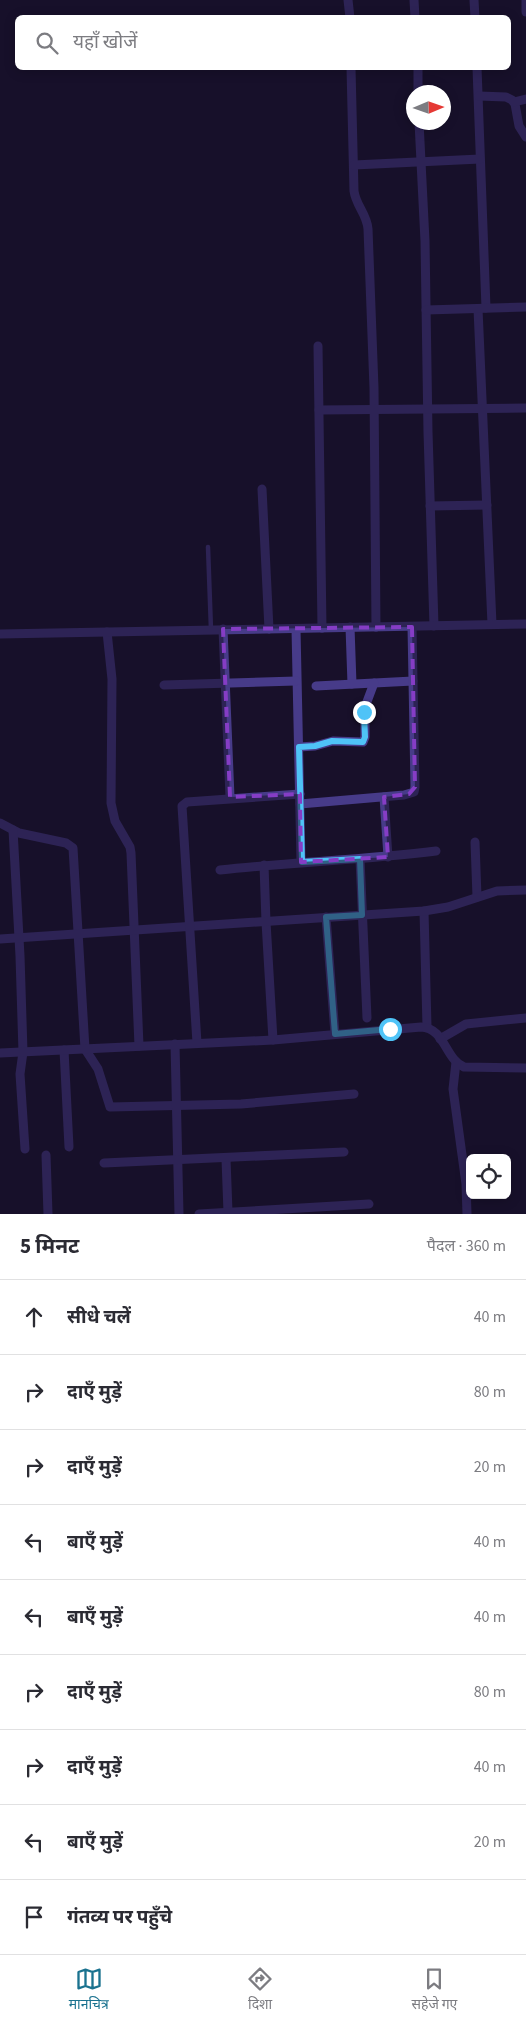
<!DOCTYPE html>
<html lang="hi">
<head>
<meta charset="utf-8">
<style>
  :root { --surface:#fff; --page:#f2f2f3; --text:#2b2b33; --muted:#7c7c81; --line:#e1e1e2; --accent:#1a728f }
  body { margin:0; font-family:"Source Sans 3","Noto Sans Devanagari",sans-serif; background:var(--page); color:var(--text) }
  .controls { position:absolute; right:15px; bottom:15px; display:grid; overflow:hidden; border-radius:8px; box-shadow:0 2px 12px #0003 }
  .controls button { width:45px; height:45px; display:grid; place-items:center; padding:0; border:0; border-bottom:1px solid var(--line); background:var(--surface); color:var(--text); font:25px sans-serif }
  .compass { position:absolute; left:406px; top:85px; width:45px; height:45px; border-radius:50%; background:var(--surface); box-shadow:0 2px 12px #0003; rotate:88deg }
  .stop { position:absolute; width:15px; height:15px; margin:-11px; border:4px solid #4fc3f7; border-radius:50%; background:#fff }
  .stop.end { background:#4fc3f7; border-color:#fff; box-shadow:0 1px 5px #0008 }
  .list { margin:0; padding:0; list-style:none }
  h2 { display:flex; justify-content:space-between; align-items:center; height:65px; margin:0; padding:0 20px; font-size:21px }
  h2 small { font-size:16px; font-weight:400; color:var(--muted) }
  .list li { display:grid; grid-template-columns:32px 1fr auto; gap:15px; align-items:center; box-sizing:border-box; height:75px; padding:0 20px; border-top:1px solid var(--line) }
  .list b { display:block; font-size:19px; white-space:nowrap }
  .list em { font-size:16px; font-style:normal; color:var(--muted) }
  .icon { flex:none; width:28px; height:28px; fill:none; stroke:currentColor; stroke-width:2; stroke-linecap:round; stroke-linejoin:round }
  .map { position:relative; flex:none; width:526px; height:1214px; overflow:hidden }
  .search { position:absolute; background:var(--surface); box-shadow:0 2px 12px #0003; left:15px; right:15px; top:15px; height:55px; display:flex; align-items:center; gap:12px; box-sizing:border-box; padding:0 18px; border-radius:8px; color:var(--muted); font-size:19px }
  .sheet { height:740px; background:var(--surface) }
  nav { display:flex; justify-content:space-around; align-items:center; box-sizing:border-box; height:70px; border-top:1px solid var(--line); background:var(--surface); font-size:14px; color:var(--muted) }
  nav a { display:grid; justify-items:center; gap:2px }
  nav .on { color:var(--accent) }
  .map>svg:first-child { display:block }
</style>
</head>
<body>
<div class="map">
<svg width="526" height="1214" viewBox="0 0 526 1214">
  <rect width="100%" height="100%" fill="#18102a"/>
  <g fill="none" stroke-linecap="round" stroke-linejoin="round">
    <polyline stroke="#473b89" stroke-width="4.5" points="208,547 211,630"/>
    <g stroke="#473b89" stroke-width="9">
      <polyline points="348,0 350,18"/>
      <polyline points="414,0 415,18"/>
      <polyline points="474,0 475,18"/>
      <polyline points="526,0 526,12"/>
      <path d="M351,68L354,191C356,206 367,214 368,229L374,388L376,627"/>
      <polyline points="418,68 418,92"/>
      <polyline points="477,68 486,308"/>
      <polyline points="479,96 506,97 512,100 515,104 519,126 526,137"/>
      <polyline points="514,102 526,99"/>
      <polyline points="419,122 425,241 428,432 434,626"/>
      <polyline points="354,165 480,159"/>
      <polyline points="478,309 492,624"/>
      <polyline points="426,310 526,307"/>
      <polyline points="318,346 322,628"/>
      <polyline points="319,410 526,408"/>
      <polyline points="262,489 269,629"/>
      <polyline points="430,506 487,505"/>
      <polyline points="350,627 352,684"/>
      <polyline points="223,629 230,797"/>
      <polyline points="296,629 301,862"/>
      <polyline points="107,632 112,679 111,803 115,821 130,847 131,853 139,1046"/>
      <polyline points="0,634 526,624"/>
      <polyline points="164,685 296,681"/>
      <polyline points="316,686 413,681"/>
      <polyline points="299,747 315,746 333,741 363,742 365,737 365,707 374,683"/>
      <polyline points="384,797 388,857"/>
      <polyline points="300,804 404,795 414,792 415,787 412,627"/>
      <polyline points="0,823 19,833 66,843 73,848 85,1049 98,1069 110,1107 241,1104 354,1094"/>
      <polyline points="13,830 20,956 23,1052 20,1074 25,1149"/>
      <polyline points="475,842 477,897"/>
      <polyline points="360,859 367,1018"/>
      <polyline points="264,865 266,922 273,1040"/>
      <path d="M220,870C292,862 364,860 436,851"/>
      <polyline points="424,911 427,1027"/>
      <polyline points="326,917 335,1034"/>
      <polyline points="0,939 424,911 448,907 497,891 526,890"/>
      <polyline points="440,1039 466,1024 526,1018"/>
      <polyline points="197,1043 182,806 187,802 300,794"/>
      <polyline points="175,1044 179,1214"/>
      <polyline points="64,1050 69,1147"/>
      <path d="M0,1053L273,1040L421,1027C445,1028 445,1059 464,1067L526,1068"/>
      <polyline points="456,1062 453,1089 466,1184 467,1214"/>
      <polyline points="46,1155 48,1214"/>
      <polyline points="226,1159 228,1212"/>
      <polyline points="104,1163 344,1152"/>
      <polyline points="199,1214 369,1204"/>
    </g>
  </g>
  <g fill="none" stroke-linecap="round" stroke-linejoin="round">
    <polyline stroke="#4fc3f7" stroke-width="6" points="364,712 365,737 363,742 332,741 315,746 299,747 302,862 360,859 362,915 326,917 335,1034 390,1029"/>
  </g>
  <path d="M0 0H526V1214H0ZM412,627L415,787L409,794L384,797L388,857L301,862L300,794L230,797L223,629Z" fill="#18102a" fill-opacity=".55" fill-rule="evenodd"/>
  <path fill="none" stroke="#853dc5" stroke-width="4" stroke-dasharray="10 6" stroke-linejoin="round" d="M412,627L415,787L409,794L384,797L388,857L301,862L300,794L230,797L223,629Z"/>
</svg>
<div class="controls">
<button><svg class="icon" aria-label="locate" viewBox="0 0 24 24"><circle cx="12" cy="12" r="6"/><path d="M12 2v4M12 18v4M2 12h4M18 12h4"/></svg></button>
</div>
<svg class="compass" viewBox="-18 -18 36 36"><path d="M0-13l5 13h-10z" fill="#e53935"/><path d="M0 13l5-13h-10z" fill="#7c7c81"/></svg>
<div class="stop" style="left:390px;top:1029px"></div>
<div class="stop end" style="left:364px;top:712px"></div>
<div class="search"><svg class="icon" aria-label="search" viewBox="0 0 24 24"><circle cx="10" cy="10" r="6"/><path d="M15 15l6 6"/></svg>यहाँ खोजें</div>
</div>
<section class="sheet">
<h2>5 मिनट<small>पैदल · 360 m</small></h2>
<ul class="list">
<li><svg class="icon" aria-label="ahead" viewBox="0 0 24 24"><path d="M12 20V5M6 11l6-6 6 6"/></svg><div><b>सीधे चलें</b></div><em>40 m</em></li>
<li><svg class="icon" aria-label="right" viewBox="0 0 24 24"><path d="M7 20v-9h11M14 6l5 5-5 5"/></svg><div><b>दाएँ मुड़ें</b></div><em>80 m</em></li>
<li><svg class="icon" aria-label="right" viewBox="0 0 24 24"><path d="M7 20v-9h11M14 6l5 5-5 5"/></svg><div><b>दाएँ मुड़ें</b></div><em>20 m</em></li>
<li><svg class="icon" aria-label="left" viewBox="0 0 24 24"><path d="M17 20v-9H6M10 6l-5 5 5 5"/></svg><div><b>बाएँ मुड़ें</b></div><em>40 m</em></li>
<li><svg class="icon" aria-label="left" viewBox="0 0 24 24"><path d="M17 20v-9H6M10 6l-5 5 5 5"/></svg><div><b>बाएँ मुड़ें</b></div><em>40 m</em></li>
<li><svg class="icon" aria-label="right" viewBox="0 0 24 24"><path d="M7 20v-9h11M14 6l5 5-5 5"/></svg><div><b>दाएँ मुड़ें</b></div><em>80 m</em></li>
<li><svg class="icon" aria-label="right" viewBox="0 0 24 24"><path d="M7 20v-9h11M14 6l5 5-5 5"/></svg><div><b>दाएँ मुड़ें</b></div><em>40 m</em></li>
<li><svg class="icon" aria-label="left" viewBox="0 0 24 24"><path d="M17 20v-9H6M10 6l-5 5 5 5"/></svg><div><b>बाएँ मुड़ें</b></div><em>20 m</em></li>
<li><svg class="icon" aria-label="arrive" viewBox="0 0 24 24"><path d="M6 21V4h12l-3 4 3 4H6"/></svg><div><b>गंतव्य पर पहुँचे</b></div></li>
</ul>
</section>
<nav>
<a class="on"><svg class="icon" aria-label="map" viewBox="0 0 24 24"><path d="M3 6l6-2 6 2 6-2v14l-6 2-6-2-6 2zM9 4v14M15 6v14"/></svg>मानचित्र</a>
<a><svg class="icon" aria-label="directions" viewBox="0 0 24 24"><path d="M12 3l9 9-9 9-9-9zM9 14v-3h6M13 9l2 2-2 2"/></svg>दिशा</a>
<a><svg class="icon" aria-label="saved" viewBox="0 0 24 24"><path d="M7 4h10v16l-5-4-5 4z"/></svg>सहेजे गए</a>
</nav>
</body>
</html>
